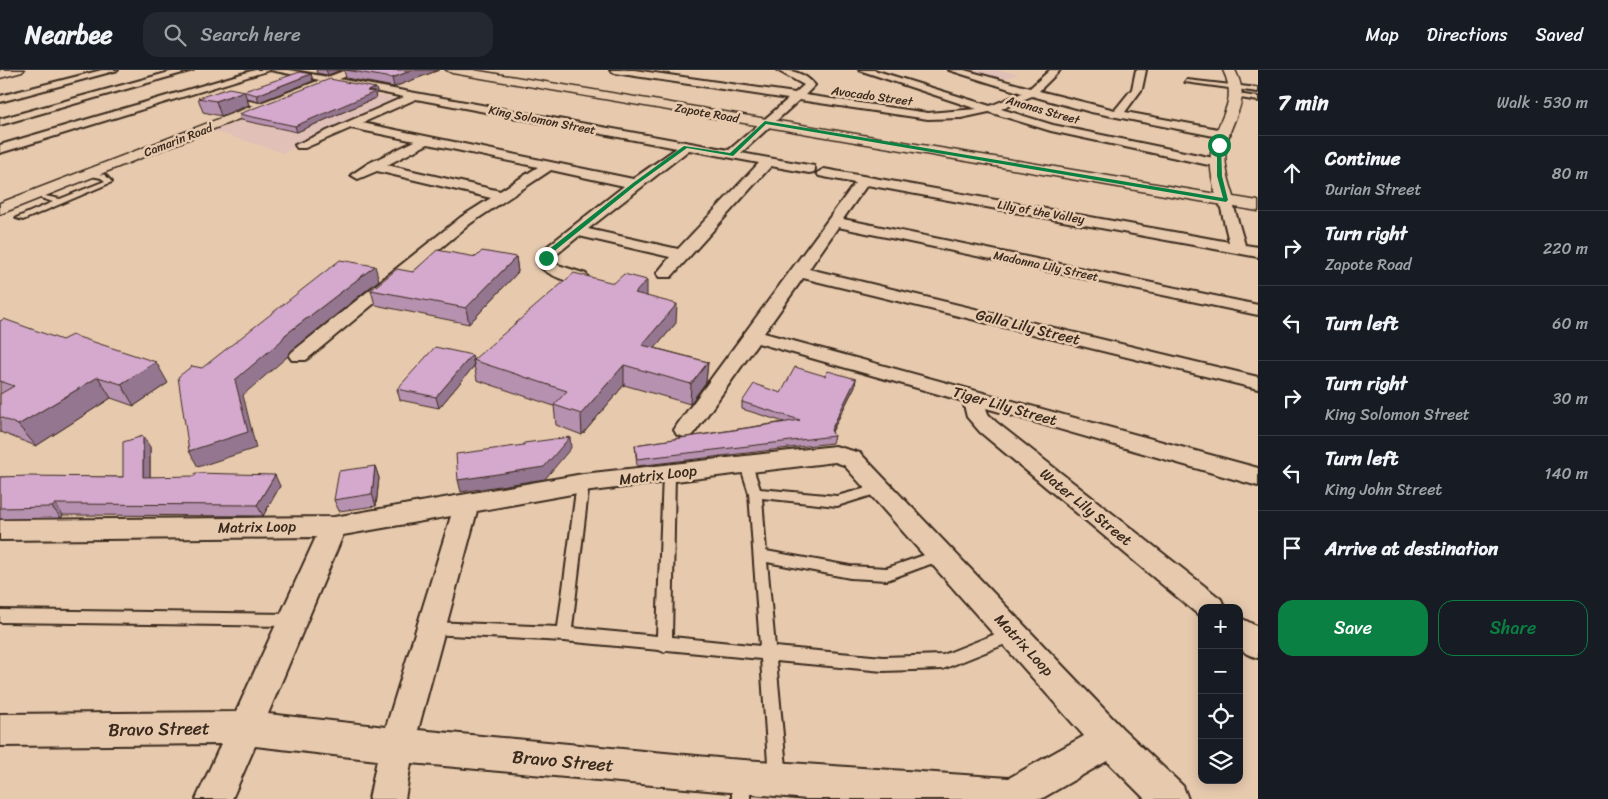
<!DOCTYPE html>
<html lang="en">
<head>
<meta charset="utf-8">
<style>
  :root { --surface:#171b24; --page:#242831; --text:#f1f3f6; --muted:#9ea1a6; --line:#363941; --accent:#0b8043 }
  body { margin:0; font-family:Sriracha,sans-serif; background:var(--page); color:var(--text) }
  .controls { position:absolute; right:15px; bottom:15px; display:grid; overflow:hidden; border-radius:10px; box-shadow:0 2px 12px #0003 }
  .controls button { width:45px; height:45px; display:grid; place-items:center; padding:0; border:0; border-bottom:1px solid var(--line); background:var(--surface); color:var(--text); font:25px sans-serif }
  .stop { position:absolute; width:15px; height:15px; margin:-11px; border:4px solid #0b8043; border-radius:50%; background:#fff }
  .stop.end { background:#0b8043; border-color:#fff; box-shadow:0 1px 5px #0008 }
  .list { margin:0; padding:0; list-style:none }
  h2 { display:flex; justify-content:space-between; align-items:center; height:65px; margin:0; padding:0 20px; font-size:21px }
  h2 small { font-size:16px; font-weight:400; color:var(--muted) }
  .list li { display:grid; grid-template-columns:32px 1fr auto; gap:15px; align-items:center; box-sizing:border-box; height:75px; padding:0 20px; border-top:1px solid var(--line) }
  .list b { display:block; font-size:19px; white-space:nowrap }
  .list p { margin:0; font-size:16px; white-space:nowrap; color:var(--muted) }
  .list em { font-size:16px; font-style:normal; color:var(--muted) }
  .actions { display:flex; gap:10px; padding:15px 20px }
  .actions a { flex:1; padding:11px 0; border:1px solid var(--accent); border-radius:15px; text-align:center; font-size:18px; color:var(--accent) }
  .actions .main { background:var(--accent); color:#fff }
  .icon { flex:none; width:28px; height:28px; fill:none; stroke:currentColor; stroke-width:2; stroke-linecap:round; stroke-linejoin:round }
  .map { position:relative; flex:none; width:1258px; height:729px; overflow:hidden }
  header { display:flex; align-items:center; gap:30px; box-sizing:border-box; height:70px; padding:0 25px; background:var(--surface); border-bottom:1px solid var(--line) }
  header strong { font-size:24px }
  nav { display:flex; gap:28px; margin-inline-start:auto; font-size:18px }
  .search { width:350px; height:45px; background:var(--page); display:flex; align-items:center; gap:12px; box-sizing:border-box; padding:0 18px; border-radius:15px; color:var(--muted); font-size:19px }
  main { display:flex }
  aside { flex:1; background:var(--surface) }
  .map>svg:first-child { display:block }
</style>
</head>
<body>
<header>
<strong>Nearbee</strong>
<div class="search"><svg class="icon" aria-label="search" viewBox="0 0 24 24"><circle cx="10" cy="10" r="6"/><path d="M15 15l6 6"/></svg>Search here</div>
<nav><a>Map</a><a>Directions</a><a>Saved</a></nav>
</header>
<main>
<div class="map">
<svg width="1258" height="729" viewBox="0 0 1258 729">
  <rect width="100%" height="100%" fill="#e7caae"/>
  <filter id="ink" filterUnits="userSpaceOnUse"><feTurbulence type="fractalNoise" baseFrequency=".02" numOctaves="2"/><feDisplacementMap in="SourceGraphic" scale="10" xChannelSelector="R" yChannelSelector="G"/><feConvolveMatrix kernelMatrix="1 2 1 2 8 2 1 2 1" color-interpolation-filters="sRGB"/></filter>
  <g filter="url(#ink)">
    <g fill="#e1c0b7">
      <polygon points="961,0 1000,0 1019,4 1000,10"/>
      <polygon points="329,16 401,30 283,83 214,61"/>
    </g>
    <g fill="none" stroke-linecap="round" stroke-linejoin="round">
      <defs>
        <g id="service">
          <polygon points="1187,10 1258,18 1258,22 1185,12"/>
          <polygon points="1237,24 1258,27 1258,31 1235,27"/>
          <polygon points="234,28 264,34 267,36 264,38 232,31"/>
          <polygon points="89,102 105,105 112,112 23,150 16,148 53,132 35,126 35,124 60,129 105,111 101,108 87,105 86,104"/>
          <polygon points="746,391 752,395 760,419 837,426 878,415 882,416 884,419 882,422 837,436 762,428 766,481 850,496 887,498 939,480 944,481 946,485 944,489 887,510 850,508 767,492 775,577 883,587 943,585 1013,557 1018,559 1020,564 1018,569 943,599 883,601 776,591 787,708 784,714 778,717 772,714 769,708 761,589 667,580 664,582 659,580 564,571 430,564 425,563 423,558 425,553 430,552 558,557 577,413 579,410 587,410 589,413 572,558 657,566 663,404 665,401 673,401 675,404 672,567 760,576 749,423 740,395"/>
          <polygon points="0,540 291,544 296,546 298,550 296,554 291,556 0,552"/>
          <polygon points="741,699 747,702 750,708 750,729 732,729 732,708 735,702"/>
        </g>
        <g id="minor">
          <polygon points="102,0 118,0 0,32 0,26"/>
          <polygon points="177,0 193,0 0,55 0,49"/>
          <path d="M255,0H289L729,80L788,29L615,3L610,0H634L795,23L804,15L777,0C793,0 804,3 815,15L805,25L928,43L977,39L859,0H874L990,36L1022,23L949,0H964L1030,18L1050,0H1060L1039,21L1115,40L1132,19L1136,0H1146L1142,19L1125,42L1224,60L1230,64L1224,68L1091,42L1032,26L1001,39L1053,55L1223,90L1224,93L1223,96L1218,97L1051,61L989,42L961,48L928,49L799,30L741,83L814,96L815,99L814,102L809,103L771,96L671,207H659L657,203L670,187L579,166L557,184L554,192L558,195L586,204L588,208L586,212C572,215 545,205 537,193L544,179L624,116L551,100L471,153L306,290H292L289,286L292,282L461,147L491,128L377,101L358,109L351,105L369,93L415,71L351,58L305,78H297L295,75L404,27L270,0L0,83V75ZM416,29L677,78L633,109L362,53ZM428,74L538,97L500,121L387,95ZM689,80L759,93L678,179L588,159Z"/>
          <polygon points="824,99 1229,172 1219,130 1226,126 1231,127 1245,175 1258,177 1258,187 867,115 843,149 1258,235 1258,245 838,157 809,199 1258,307 1258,319 803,208 764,263 1258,398 1258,416 986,338 988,344 996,352 1221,529 1225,538 1202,538 1201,547 980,362 967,347 963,331 758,273 693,365 685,367 677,365 674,360 677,355 855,113 819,106 817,103"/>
          <path d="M835,376L860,383L1122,658L1183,716L1188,729H1145L1107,691L1041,729H807L411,693L405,729H369L377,690L255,676L232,729H196L221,674L0,676V644L236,642L316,467L0,470V450L334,447L583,404ZM835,392L844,395L1084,666L1009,708L729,689L418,660L477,441L583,422ZM451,446L386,657L268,644L343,465Z"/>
          <polygon points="1239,547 1258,557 1258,588 1247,584 1239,578"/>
        </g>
        <path id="tertiary" d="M1223,0H1235C1252,33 1232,45 1226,77C1223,95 1230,113 1235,130L1232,134H1220L1217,130C1213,113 1208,94 1212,77C1218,46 1239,33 1223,0Z"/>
        <g id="secondary">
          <polygon points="0,0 24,0 22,2 0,8"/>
          <polygon points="346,0 362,0 0,144 0,133"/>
          <polygon points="446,0 473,0 1258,131 1258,141 452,3"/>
        </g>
      </defs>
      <use href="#service" stroke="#3b2a1e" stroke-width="4"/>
      <use href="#minor" stroke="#3b2a1e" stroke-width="4"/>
      <use href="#tertiary" stroke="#3b2a1e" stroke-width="3"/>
      <use href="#secondary" stroke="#3b2a1e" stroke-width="3"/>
      <use href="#service" fill="#e7caae" fill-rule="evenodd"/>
      <use href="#minor" fill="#e7caae" fill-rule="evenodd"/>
      <use href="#tertiary" fill="#e7caae" fill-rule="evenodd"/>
      <use href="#secondary" fill="#e7caae" fill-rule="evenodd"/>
    </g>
    <g fill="#b691b0" stroke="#3b2a1e">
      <polygon points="316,0 341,0 328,5 317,3"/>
      <polygon points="344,0 439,0 394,17 346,8"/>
      <polygon points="311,4 313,11 259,32 247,29 249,35 221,46 203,42 198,28 244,21"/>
      <polygon points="377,23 375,24 376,28 297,62 241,50 239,44"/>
      <polygon points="476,187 516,187 518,202 469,254 375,235 371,220 413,202"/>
      <polygon points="614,213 647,226 676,253 655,278 708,292 706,312 690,334 624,315 582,365 556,355 554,336 477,310 473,290"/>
      <polygon points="0,251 168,313 134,336 111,328 36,376 0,362"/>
      <polygon points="472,285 474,296 439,338 400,330 397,319"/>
      <polygon points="855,316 832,362 834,366 832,373 637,396 635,375 784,352 742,339 742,332 781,323"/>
      <polygon points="150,377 150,407 280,416 263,446 63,445 61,448 0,449 0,407 123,407"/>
      <polygon points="375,396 379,408 376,436 339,441 334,430"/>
    </g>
    <g fill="#947690" stroke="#3b2a1e">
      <polygon points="326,0 341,0 328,5"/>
      <polygon points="413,0 439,0 394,17 392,8"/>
      <polygon points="311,4 313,11 259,32 257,25"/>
      <polygon points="376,18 377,23 375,24 376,28 297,62 295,56 367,21"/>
      <polygon points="244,21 249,35 221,46 216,31"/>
      <polygon points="516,187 518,202 469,254 466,238"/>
      <polygon points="375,196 379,210 291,281 287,287 243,325 256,378 198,397 189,381 235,310 285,265"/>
      <polygon points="647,210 647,229 635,223"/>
      <polygon points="677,234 676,253 642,294 642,275"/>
      <polygon points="472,285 474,296 439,338 436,327"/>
      <polygon points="156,292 168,313 134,336 121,314"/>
      <polygon points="708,292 706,312 690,334 691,314"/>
      <polygon points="624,295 624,315 582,365 581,344"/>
      <polygon points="98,307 111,328 36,376 18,355"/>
      <polygon points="856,309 855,316 829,367 831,360"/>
      <polygon points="143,366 150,377 150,418 143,407"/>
      <polygon points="570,367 571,378 545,409 461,422 458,410"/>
      <polygon points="375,396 379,408 376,436 372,424"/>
      <polygon points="275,405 280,416 263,446 257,435"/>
      <polygon points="55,434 63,445 61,448 52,437"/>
    </g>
    <g fill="#d4a9cd" stroke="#3b2a1e">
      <polygon points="346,0 413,0 392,8"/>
      <polygon points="300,2 311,4 257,25 245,22 244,21"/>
      <polygon points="330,9 376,18 367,21 375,22 295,56 239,44"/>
      <polygon points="229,18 244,21 216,31 198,28"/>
      <polygon points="437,180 476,187 482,181 516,187 466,238 371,220 397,199 413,202"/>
      <polygon points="340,190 375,196 285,265 281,271 235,310 248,362 189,381 178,307 192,296 202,298"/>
      <polygon points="574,203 614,213 624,204 647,210 635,223 677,234 642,275 708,292 691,314 624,295 581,344 554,335 567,321 473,290"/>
      <polygon points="4,249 62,270 72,265 156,292 121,314 98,307 18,355 0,347 0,324 14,316 0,311 0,251"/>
      <polygon points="435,277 472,285 436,327 397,319"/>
      <polygon points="795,297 825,306 828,301 856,309 831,360 834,366 637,389 635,375 800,350 742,332 754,314 781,323"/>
      <polygon points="143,366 143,407 195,406 195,403 275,405 257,435 55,434 52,437 0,438 0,407 28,406 123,407 123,372"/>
      <polygon points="570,367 544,397 458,410 456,384 524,375 524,373"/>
      <polygon points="375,396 372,424 334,430 339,401"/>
    </g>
  </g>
  <polygon fill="#0b8043" points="765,51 1223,128 1217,106 1217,75 1219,74 1221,75 1222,106 1228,130 1226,132 766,54 733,86 687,78 636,115 552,183 548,190 543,188 548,180 633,113 684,76 730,83"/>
  <g text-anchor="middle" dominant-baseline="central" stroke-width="5" stroke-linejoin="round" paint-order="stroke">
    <g font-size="12" fill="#3b2a1e" stroke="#e7caae">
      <text transform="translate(872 26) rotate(8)">Avocado Street</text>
      <text transform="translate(1043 40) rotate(16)">Anonas Street</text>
      <text transform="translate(707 43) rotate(10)">Zapote Road</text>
      <text transform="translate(542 50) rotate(11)">King Solomon Street</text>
      <text transform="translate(178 70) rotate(-21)">Camarin Road</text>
      <text transform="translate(1041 142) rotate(10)">Lily of the Valley</text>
      <text transform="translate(1046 196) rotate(12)">Madonna Lily Street</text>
    </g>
    <g font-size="15" fill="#3b2a1e" stroke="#e7caae">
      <text transform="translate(1028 257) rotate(14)">Galla Lily Street</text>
      <text transform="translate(1005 336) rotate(16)">Tiger Lily Street</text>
      <text transform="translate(658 405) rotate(-7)">Matrix Loop</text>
      <text transform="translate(1086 437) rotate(39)">Water Lily Street</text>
      <text transform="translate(257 457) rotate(-1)">Matrix Loop</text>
      <text transform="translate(1024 575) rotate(47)">Matrix Loop</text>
    </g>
    <g font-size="18" fill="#3b2a1e" stroke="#e7caae">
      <text transform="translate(159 659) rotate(-1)">Bravo Street</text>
      <text transform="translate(563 691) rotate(5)">Bravo Street</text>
    </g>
  </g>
</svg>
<div class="controls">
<button>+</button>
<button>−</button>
<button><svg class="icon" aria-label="locate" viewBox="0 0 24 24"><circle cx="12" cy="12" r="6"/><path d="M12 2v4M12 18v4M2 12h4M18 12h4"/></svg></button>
<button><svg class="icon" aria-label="layers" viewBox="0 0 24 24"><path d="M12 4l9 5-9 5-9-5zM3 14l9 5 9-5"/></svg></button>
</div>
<div class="stop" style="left:1219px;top:75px"></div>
<div class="stop end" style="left:546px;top:188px"></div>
</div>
<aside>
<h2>7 min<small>Walk · 530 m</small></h2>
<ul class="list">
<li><svg class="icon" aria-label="ahead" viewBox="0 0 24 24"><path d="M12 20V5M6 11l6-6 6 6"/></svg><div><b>Continue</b><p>Durian Street</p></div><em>80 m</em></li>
<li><svg class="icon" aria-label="right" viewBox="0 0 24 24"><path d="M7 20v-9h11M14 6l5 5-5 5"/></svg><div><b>Turn right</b><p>Zapote Road</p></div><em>220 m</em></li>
<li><svg class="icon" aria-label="left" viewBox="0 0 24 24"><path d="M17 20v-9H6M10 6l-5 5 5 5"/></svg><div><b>Turn left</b></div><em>60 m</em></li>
<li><svg class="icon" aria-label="right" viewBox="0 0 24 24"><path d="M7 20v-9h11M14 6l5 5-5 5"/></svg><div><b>Turn right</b><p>King Solomon Street</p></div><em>30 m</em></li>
<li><svg class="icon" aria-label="left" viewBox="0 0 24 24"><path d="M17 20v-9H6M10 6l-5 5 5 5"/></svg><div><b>Turn left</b><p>King John Street</p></div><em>140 m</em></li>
<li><svg class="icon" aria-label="arrive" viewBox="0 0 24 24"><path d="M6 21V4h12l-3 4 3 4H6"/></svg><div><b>Arrive at destination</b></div></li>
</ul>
<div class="actions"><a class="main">Save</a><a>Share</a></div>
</aside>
</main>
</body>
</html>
